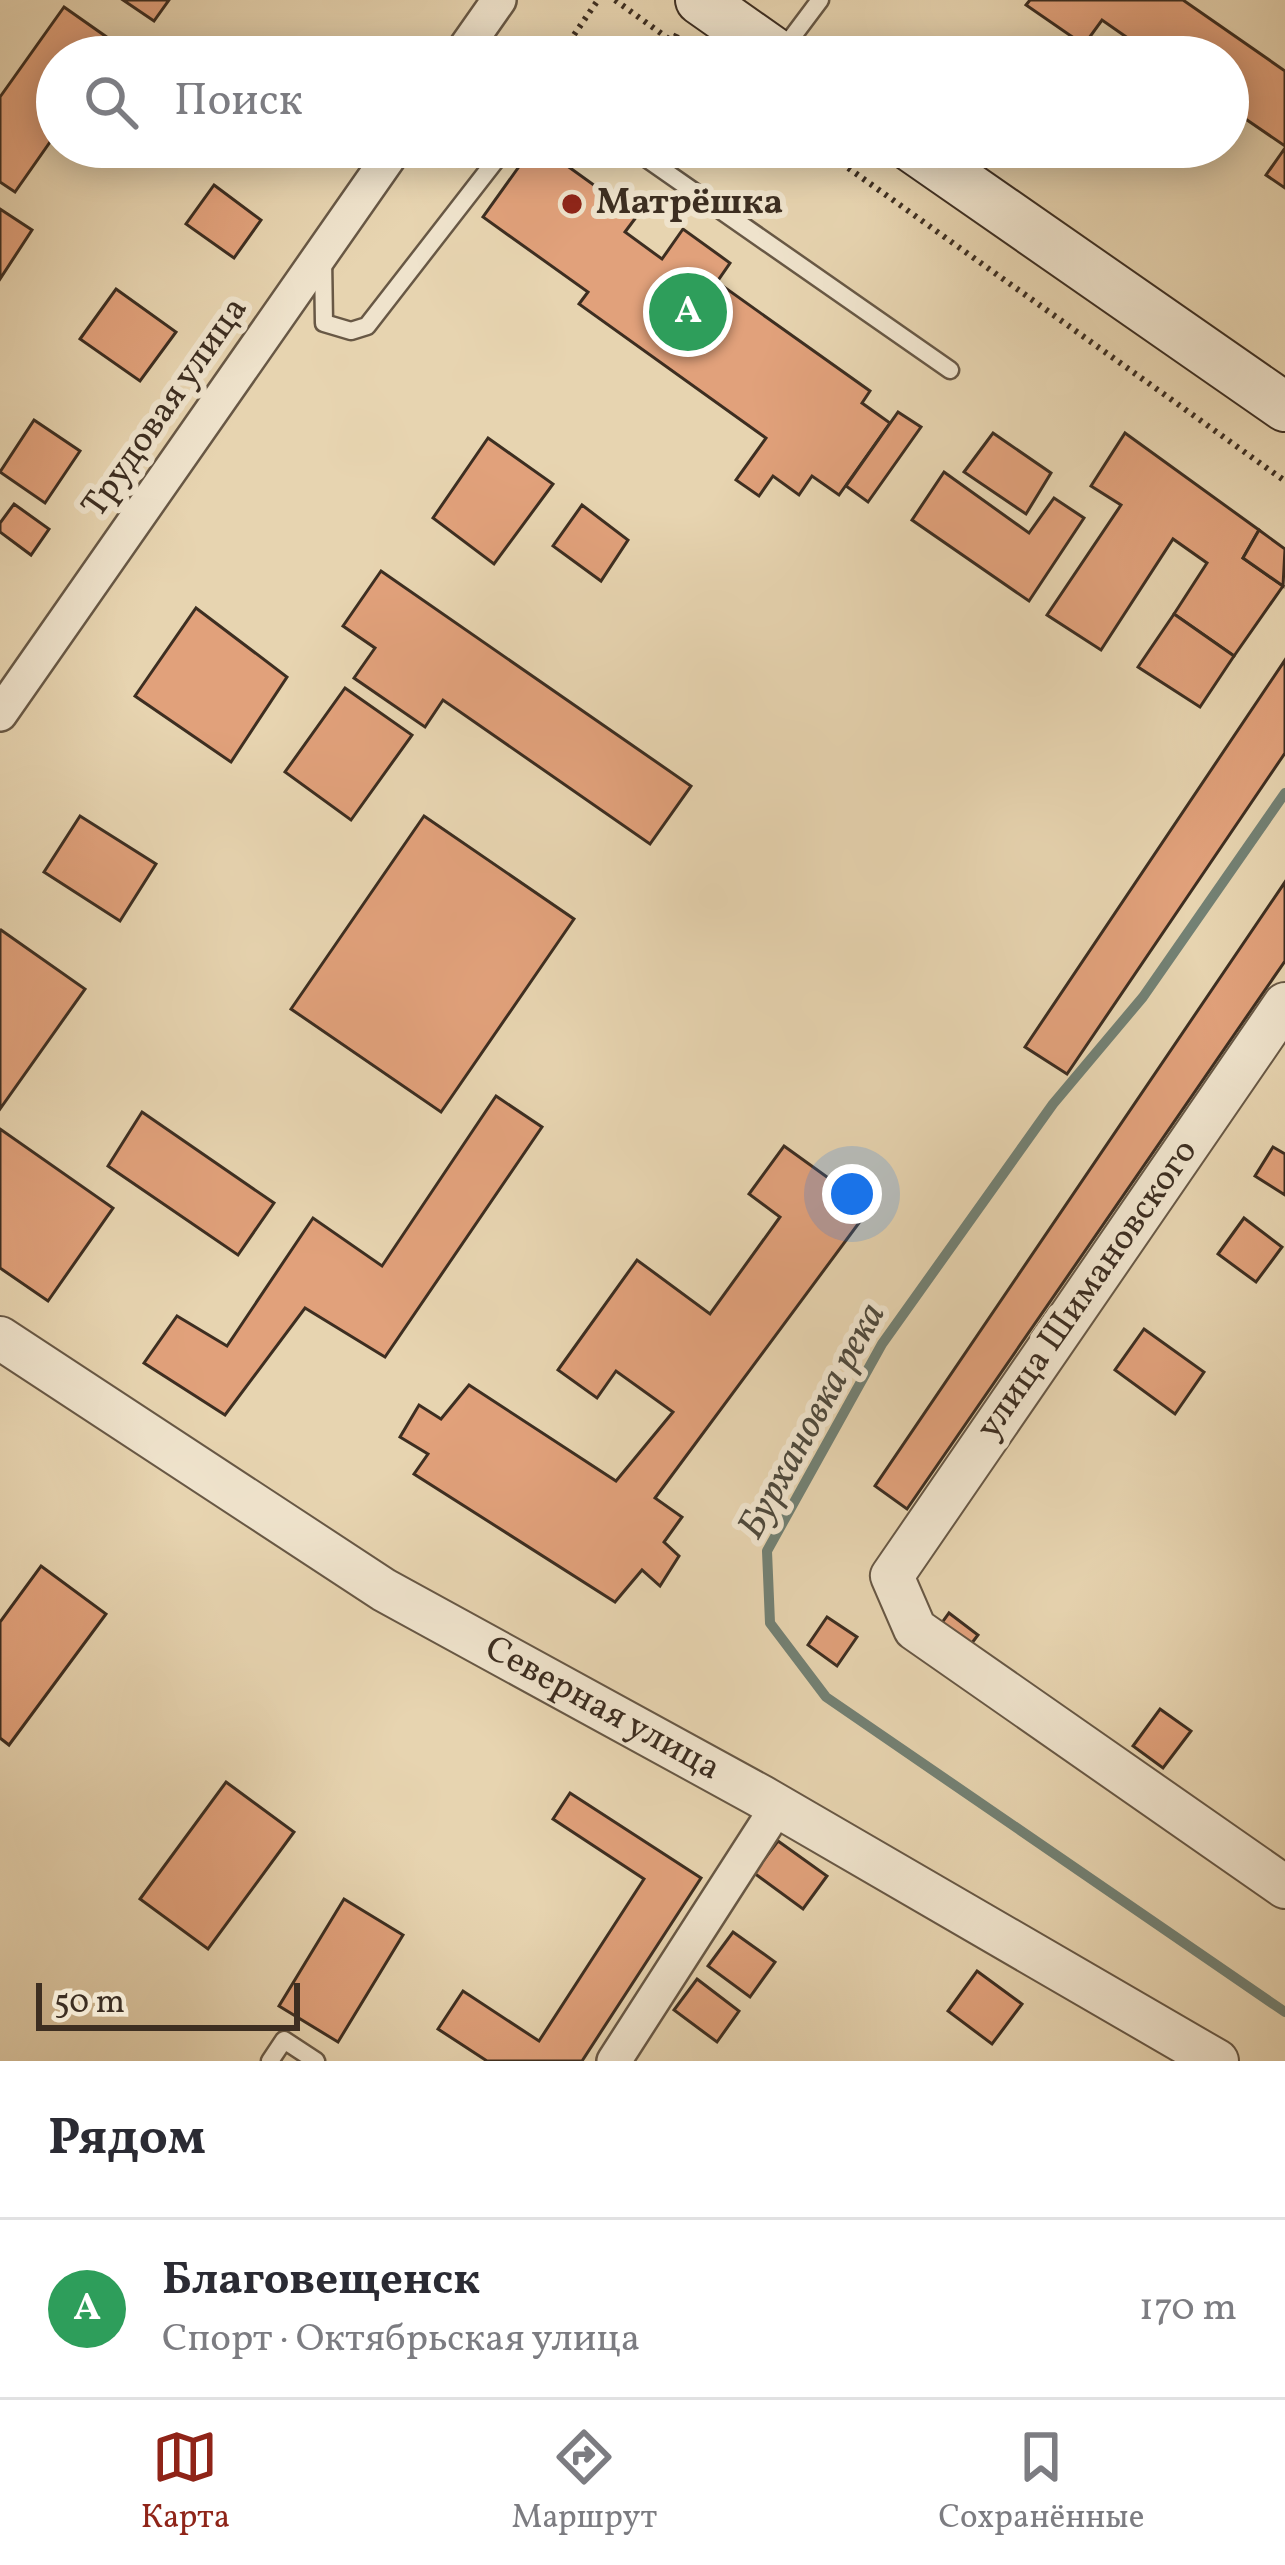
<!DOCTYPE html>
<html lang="ru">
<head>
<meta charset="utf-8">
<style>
  :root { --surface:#fff; --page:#f2f2f3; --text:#2b2b33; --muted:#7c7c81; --line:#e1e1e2; --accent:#8f2418 }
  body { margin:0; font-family:Vollkorn,serif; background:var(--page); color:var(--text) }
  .scale { position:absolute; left:36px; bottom:30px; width:264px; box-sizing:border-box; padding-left:12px; border:6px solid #3d2e21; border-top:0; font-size:33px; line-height:42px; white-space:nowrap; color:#3d2e21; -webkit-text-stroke:9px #efe3cc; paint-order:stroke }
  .you { position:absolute; left:852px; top:1194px; width:42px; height:42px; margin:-30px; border:9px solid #fff; border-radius:50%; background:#1a73e8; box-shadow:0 0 0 18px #1a73e833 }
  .badge { display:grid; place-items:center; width:78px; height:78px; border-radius:50%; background:var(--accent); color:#fff; font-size:39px; font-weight:700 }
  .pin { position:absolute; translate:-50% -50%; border:6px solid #fff; box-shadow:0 3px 12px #0006 }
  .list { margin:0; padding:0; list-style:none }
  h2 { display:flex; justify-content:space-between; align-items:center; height:156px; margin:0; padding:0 48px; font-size:51px }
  h2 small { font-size:39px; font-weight:400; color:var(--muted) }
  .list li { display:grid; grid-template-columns:78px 1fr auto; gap:36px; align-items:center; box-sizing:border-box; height:180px; padding:0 48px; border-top:3px solid var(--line) }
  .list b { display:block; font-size:45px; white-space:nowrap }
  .list p { margin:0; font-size:39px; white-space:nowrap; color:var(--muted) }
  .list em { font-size:39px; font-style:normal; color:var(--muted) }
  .icon { flex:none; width:66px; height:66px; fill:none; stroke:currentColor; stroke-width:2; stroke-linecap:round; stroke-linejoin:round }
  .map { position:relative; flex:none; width:1285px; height:2061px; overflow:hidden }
  .search { position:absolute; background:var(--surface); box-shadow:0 6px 30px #0003; left:36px; right:36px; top:36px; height:132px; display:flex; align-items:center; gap:30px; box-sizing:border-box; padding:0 42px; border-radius:66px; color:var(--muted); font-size:45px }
  .sheet { height:336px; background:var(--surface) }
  nav { display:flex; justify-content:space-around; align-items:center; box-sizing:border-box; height:168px; border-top:3px solid var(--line); background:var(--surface); font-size:33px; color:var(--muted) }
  nav a { display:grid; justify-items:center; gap:6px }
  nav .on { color:var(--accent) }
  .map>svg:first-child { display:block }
</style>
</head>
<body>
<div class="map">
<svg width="1285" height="2061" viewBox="0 0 1285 2061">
  <rect width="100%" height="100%" fill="#e7d4b0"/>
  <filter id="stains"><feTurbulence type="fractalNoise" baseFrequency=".00167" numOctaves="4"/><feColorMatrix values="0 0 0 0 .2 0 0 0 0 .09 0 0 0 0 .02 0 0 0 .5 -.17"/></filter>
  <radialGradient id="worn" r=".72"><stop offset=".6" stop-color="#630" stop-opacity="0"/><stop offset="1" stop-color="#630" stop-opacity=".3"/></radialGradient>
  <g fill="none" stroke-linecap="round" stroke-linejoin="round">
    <polyline stroke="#738174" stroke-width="10" points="1285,793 1143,997 1053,1104 882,1344 767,1551 770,1623 826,1697 1285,2012"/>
  </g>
  <g fill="#e1a17b" stroke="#3d2e21" stroke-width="3">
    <polygon points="123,0 169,0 154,21"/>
    <polygon points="1030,0 1183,0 1285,71 1285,146 1228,107 1228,57 1155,57 1102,20 1084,45 1026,5"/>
    <polygon points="64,7 118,45 110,57 57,57 57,132 15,192 0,182 0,97"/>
    <polygon points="533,147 541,147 637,216 625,232 662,259 683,229 730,263 717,282 870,391 862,403 890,423 839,495 812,476 799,495 773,476 759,496 736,480 766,438 579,304 588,292 483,217"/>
    <polygon points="1285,148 1285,188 1266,175"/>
    <polygon points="214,185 261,220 234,258 186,224"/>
    <polygon points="0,209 32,230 0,279"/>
    <polygon points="116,289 176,332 140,381 80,339"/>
    <polygon points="898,412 921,427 868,502 846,486"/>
    <polygon points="34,420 80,451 45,503 0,472"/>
    <polygon points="993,433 1051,473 1026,514 964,472"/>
    <polygon points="1125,433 1259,530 1243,558 1283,586 1234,656 1174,614 1207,563 1173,539 1101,650 1047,615 1121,505 1091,486"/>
    <polygon points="488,438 553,484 494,564 433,518"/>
    <polygon points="944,472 1029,533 1054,498 1084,518 1029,601 912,520"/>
    <polygon points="14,504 49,529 31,555 0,532 0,523"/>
    <polygon points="582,505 628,540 601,581 553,546"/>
    <polygon points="1259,530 1285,549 1283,586 1243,558"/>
    <polygon points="381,571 691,786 650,844 443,700 425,727 354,678 375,648 343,626"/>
    <polygon points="196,608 287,677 231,762 135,696"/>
    <polygon points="1174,614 1234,656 1200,707 1138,667"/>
    <polygon points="1285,660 1285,753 1067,1074 1025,1047"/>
    <polygon points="345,688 412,735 351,820 285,772"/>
    <polygon points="80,816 156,864 120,921 44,872"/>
    <polygon points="424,816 574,919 441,1112 291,1009"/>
    <polygon points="1285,882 1285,961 907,1509 875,1486"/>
    <polygon points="1,930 85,989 0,1109 0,931"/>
    <polygon points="496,1096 542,1127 385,1357 305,1308 225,1415 144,1363 177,1316 227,1346 313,1218 382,1266"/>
    <polygon points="142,1112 274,1203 238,1255 108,1166"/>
    <polygon points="0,1129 113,1208 48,1301 0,1268"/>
    <polygon points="784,1146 870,1208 655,1498 682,1517 664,1542 679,1556 660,1586 642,1570 615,1602 414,1474 428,1454 400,1437 419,1405 441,1419 469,1385 616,1481 673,1412 616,1371 597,1398 558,1370 637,1260 710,1314 780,1217 749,1194"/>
    <polygon points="1273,1147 1285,1154 1285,1195 1255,1176"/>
    <polygon points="1244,1218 1282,1247 1256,1282 1218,1254"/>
    <polygon points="1144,1329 1204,1372 1175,1414 1115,1370"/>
    <polygon points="41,1566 106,1614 9,1745 0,1738 0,1622"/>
    <polygon points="949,1613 978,1635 949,1673 921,1652"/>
    <polygon points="827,1617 857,1637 837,1666 808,1645"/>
    <polygon points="1160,1709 1191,1731 1163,1768 1133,1746"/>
    <polygon points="226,1782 294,1832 208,1949 140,1899"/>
    <polygon points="570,1793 701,1878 582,2061 487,2061 438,2029 463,1991 539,2041 644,1879 553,1819"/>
    <polygon points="778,1841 827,1876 803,1909 754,1873"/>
    <polygon points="344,1899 403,1935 338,2042 279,2006"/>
    <polygon points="733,1932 775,1962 750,1997 708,1966"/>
    <polygon points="977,1971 1022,2004 992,2044 948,2011"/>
    <polygon points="697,1979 739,2011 717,2042 674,2010"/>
  </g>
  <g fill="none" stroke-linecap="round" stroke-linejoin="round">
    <defs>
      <g id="service">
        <polyline points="781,52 820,0"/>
        <polyline points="630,147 950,370"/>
        <polyline points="323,258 324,323 351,331 367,326 506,147"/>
        <polyline points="270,2061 284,2040 316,2061"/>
      </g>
      <g id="minor">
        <polyline points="459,57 499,0"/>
        <polyline points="0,714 396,147"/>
        <polyline points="614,2061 778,1806"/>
      </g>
      <g id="tertiary">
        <polyline points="1285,1004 892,1576 915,1629 1285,1887"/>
        <path id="s1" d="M0,1338L384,1590L762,1797L1217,2061"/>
      </g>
      <g id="secondary">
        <polyline points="700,0 781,57"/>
        <polyline points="911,147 1285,407"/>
      </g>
    </defs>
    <use href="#service" stroke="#685845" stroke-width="21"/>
    <use href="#minor" stroke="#685845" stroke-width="38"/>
    <use href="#tertiary" stroke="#685845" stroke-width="46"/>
    <use href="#secondary" stroke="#3d2e21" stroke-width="52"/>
    <g stroke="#3d2e21" stroke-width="6" stroke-dasharray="3 6" stroke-linecap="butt">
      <polyline points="615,0 673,42"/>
      <polyline points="677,34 673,42 694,57"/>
      <polyline points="569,42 598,0"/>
      <polyline points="819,147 1285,481"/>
    </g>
    <use href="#service" stroke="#efe3cc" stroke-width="16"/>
    <use href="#minor" stroke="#efe3cc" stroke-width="33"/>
    <use href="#tertiary" stroke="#efe3cc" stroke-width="42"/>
    <use href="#secondary" stroke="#efe3cc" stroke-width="48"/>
  </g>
  <circle fill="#8f2418" stroke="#efe3cc" stroke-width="4.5" cx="572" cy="204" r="12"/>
  <g text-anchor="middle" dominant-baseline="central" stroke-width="12" stroke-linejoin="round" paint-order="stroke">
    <g font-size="36" font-weight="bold" fill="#3d2e21" stroke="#efe3cc" text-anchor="start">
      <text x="596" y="204">Матрёшка</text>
    </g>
    <g font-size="36" fill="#3d2e21" stroke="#efe3cc">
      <text transform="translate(166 408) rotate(-55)">Трудовая улица</text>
      <text transform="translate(1088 1290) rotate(-55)">улица Шимановского</text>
      <text stroke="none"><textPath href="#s1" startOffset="708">Северная улица</textPath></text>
    </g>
    <g font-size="39" font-style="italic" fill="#4f4a3d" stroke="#efe3cc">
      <text transform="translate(813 1421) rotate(-61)">Бурхановка река</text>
    </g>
  </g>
  <rect width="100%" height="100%" filter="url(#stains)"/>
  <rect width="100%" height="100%" fill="url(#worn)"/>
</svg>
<div class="scale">50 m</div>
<div class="you"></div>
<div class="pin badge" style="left:688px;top:312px;background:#2e9e5b">A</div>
<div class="search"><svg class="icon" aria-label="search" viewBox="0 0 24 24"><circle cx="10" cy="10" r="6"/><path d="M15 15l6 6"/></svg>Поиск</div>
</div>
<section class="sheet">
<h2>Рядом<small></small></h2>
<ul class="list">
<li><span class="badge" style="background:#2e9e5b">A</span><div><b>Благовещенск</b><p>Спорт · Октябрьская улица</p></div><em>170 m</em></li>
</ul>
</section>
<nav>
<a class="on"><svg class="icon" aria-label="map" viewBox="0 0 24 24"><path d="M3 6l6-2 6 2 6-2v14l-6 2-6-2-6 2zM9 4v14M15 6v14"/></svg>Карта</a>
<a><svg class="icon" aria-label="directions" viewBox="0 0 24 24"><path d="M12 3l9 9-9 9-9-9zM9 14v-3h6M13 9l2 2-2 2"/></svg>Маршрут</a>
<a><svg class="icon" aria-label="saved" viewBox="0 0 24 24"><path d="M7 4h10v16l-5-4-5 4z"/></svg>Сохранённые</a>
</nav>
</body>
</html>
